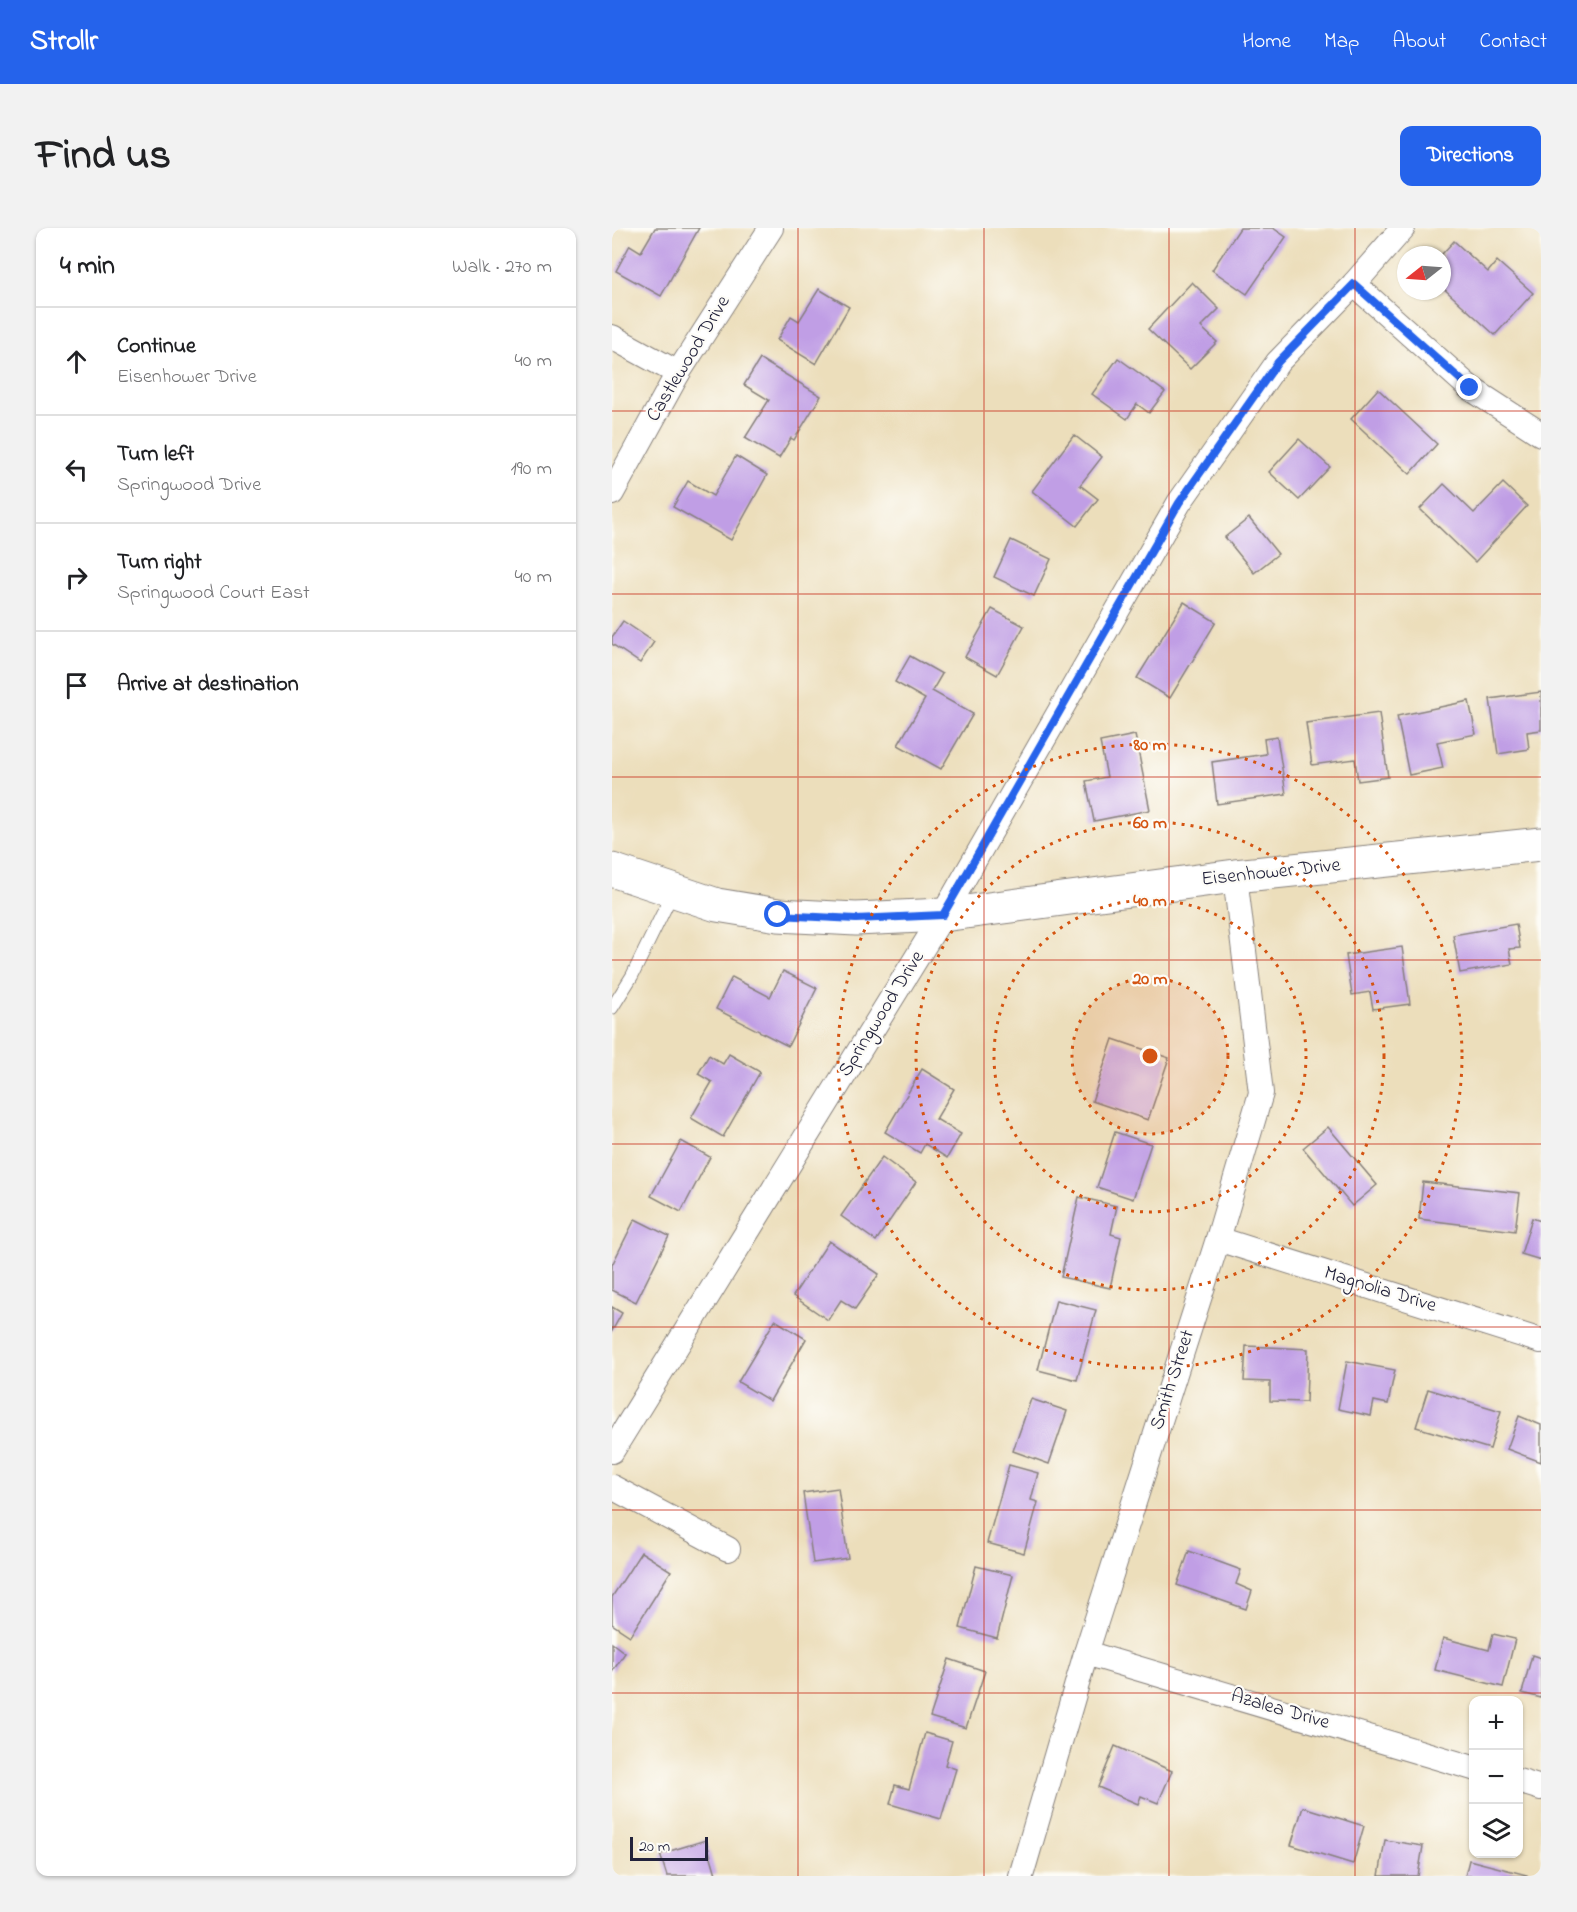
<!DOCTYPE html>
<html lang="en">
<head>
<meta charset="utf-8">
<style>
  :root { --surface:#fff; --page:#f2f2f2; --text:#202124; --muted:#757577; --line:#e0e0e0; --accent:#2563eb }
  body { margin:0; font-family:"Indie Flower",sans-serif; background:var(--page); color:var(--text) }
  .controls { position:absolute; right:18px; bottom:18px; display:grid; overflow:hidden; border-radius:12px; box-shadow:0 2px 4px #0004 }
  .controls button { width:54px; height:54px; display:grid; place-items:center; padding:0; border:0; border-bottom:2px solid var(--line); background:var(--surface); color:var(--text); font:30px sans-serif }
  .compass { position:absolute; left:785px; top:18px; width:54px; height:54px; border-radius:50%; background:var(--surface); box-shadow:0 2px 4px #0004; rotate:253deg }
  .scale { position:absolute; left:18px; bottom:15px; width:78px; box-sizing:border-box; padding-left:6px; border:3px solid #22223b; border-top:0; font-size:16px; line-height:21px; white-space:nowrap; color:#22223b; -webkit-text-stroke:4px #fdfcf7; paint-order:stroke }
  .stop { position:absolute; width:18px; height:18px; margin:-14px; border:4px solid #2563eb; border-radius:50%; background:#fff }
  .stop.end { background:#2563eb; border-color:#fff; box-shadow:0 2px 6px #0008 }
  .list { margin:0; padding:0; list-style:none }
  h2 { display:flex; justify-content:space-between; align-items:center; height:78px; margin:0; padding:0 24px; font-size:26px }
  h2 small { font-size:20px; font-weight:400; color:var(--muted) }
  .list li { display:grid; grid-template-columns:39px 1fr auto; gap:18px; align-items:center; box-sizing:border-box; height:108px; padding:0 24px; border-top:2px solid var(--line) }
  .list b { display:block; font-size:22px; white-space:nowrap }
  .list p { margin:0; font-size:20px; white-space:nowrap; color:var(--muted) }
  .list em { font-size:20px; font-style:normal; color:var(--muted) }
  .icon { flex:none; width:33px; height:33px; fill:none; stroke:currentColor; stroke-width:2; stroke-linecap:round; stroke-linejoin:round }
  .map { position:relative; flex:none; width:929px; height:1648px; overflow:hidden; border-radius:12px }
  header { display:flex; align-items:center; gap:36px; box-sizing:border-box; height:84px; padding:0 30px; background:var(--accent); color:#fff }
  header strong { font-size:28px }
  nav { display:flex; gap:33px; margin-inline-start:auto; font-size:21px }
  .intro { display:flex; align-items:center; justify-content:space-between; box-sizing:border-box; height:144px; padding:0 36px }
  h1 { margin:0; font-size:42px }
  .button { padding:15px 27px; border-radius:12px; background:var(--accent); color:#fff; font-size:21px; font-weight:700 }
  main { display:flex; gap:36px; padding:0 36px }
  aside { flex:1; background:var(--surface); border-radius:12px; box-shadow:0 2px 4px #0004 }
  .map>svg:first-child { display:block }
</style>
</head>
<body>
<header>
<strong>Strollr</strong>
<nav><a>Home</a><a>Map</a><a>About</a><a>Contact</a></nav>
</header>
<div class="intro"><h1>Find us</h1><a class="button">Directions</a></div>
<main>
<aside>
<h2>4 min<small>Walk · 270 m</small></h2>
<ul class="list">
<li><svg class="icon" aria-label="ahead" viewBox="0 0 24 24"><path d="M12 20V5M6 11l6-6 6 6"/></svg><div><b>Continue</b><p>Eisenhower Drive</p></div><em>40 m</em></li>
<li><svg class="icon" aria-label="left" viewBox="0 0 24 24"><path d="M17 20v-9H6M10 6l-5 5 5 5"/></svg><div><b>Turn left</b><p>Springwood Drive</p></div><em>190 m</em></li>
<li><svg class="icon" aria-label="right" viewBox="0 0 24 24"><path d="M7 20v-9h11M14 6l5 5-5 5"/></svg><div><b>Turn right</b><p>Springwood Court East</p></div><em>40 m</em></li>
<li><svg class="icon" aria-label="arrive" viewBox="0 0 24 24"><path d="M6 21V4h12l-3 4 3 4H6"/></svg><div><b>Arrive at destination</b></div></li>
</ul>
</aside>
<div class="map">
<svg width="929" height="1648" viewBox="0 0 929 1648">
  <rect width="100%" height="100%" fill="#fdfcf7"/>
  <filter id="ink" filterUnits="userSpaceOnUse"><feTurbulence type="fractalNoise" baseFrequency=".0167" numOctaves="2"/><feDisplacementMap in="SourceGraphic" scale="12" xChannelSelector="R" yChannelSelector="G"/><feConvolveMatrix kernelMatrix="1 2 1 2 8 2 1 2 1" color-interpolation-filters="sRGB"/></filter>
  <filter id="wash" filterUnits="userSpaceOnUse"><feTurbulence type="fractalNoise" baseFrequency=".008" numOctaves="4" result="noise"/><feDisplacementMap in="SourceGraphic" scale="24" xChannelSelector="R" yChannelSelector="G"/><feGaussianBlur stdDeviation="1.35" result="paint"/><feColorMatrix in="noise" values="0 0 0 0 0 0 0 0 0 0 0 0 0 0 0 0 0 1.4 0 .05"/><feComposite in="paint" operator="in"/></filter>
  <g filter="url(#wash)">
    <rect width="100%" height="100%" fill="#ecdebb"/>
    <g id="blocks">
      <g fill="#c09ee5">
        <polygon points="43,0 87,0 49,68 4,43 18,17 29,24"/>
        <polygon points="628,0 661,0 674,9 635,66 600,42"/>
        <polygon points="842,13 876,44 885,33 921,65 883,107 830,59 830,26"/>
        <polygon points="580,54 607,81 589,99 605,114 578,141 536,101"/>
        <polygon points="207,61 237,79 204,136 165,112 179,88 187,93"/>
        <polygon points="506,130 553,164 537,185 525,176 515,191 480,166"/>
        <polygon points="148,131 209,168 182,212 179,210 167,230 133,210 157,172 132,157"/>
        <polygon points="766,161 825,216 798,246 739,191"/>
        <polygon points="462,207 490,229 468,257 486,271 465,298 420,263"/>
        <polygon points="687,211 718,239 687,272 657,244"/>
        <polygon points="124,228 155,247 119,312 61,279 76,253 101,268"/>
        <polygon points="891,255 915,278 863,334 808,281 832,256 862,285"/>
        <polygon points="637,290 666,326 642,345 613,309"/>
        <polygon points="399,312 439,331 422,368 382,349"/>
        <polygon points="572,374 604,394 558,470 525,450"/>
        <polygon points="380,381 412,398 385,447 353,429"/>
        <polygon points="11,393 42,414 28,435 0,416 0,409"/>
        <polygon points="298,428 330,446 320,463 361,486 329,541 286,517 313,471 283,454"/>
        <polygon points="929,464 929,502 915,504 917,521 886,526 878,471"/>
        <polygon points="857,473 864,506 825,514 831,540 797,547 785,488"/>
        <polygon points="767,485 776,549 746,553 743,531 700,537 694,495"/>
        <polygon points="523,507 538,582 482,593 474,553 495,549 488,514"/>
        <polygon points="665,509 674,566 605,576 600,534 654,526 652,511"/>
        <polygon points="904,696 908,720 897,721 900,736 848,745 841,707"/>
        <polygon points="790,719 798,776 761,781 758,764 740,767 734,727"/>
        <polygon points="171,743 205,760 176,818 104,781 120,749 158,769"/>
        <polygon points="501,811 557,830 536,892 480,873"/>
        <polygon points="117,826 148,844 111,909 79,890 100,854 86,846 97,827 111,836"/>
        <polygon points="310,841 342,861 324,891 349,906 335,930 313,916 308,925 273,904"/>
        <polygon points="716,899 765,957 740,978 691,920"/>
        <polygon points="503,904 539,916 521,971 485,959"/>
        <polygon points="69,913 98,929 69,984 39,968"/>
        <polygon points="270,929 304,954 264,1013 229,988"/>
        <polygon points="811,954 908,965 903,1003 807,991"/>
        <polygon points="467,969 505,978 499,1006 509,1009 498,1060 449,1049"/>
        <polygon points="920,990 929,993 929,1032 909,1026"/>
        <polygon points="23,991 57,1008 24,1074 0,1062 0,1037"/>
        <polygon points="217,1013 267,1046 243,1081 229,1072 216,1092 181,1068"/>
        <polygon points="444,1072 484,1082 465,1152 426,1142"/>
        <polygon points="0,1079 10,1085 0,1103"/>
        <polygon points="163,1092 194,1111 158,1173 126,1154"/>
        <polygon points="634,1118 696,1121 694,1174 658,1173 658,1154 632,1153"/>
        <polygon points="735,1133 783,1142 776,1176 762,1173 759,1188 726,1181"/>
        <polygon points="816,1161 889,1183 878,1221 804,1199"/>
        <polygon points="419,1171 455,1183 437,1236 401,1223"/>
        <polygon points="907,1188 929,1197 929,1234 895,1221"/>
        <polygon points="397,1237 426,1245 419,1272 426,1274 412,1325 375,1315"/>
        <polygon points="226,1260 236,1330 201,1335 191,1265"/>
        <polygon points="577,1323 629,1342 624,1356 640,1363 634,1381 565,1357"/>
        <polygon points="29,1324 59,1343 18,1408 0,1396 0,1369"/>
        <polygon points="364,1338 401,1347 385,1410 348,1400"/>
        <polygon points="881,1406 903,1411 891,1459 823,1442 831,1410 877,1422"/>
        <polygon points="0,1415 13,1425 0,1444"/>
        <polygon points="920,1427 929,1430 929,1470 910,1465"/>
        <polygon points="337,1431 373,1443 354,1500 318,1489"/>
        <polygon points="313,1505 340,1513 333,1537 344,1541 329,1591 278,1576 283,1557 297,1561"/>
        <polygon points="503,1518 560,1543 546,1575 529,1568 526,1576 486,1559"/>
        <polygon points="691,1579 752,1598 741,1636 679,1617"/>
        <polygon points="94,1612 104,1646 96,1648 55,1648 48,1626"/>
        <polygon points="773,1612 811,1618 806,1648 767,1648"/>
        <polygon points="857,1632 915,1647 915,1648 853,1648"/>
      </g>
    </g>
  </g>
  <g filter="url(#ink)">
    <use href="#blocks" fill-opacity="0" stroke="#87807b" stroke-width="1.5"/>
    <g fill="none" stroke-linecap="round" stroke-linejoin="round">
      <defs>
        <polyline id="lane" points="0,780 20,748 61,664"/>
        <g id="street">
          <polyline points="742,56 858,160 929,206"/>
          <polyline points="0,109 66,145"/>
          <polyline points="0,265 66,145 159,0"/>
          <polyline points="606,1011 929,1113"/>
          <polyline points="0,1223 331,687 567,275 666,134 742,56 791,0"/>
          <polyline points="0,1259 116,1321"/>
          <polyline points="474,1425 861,1540"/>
          <polyline points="906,1553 929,1560"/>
          <polyline points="409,1648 474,1425 606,1011 649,865 623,648"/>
        </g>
        <polyline id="secondary" points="0,642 105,677 166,687 244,691 331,687 623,648 929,616"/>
      </defs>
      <use href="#lane" stroke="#87807b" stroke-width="14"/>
      <use href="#street" stroke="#87807b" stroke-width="26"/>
      <use href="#secondary" stroke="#87807b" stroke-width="35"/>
      <use href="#lane" stroke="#fff" stroke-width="12"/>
      <use href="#street" stroke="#fff" stroke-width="24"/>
      <use href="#secondary" stroke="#fff" stroke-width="33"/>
    </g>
  </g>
  <g fill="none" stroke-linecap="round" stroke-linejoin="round" filter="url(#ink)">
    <polyline stroke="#2563eb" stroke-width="8" points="166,687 244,691 331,687 567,275 666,134 742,56 858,160"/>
  </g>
  <path fill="none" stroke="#c8321e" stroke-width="1.5" stroke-opacity="0.55" d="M186,0V1648M372,0V1648M557,0V1648M743,0V1648M0,183H929M0,366H929M0,549H929M0,732H929M0,916H929M0,1099H929M0,1282H929M0,1465H929"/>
  <circle cx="538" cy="828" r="78" fill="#d45411" fill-opacity=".12"/>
  <g fill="none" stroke="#d45411" stroke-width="3" stroke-dasharray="3 6">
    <circle cx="538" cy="828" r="78"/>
    <circle cx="538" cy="828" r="156"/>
    <circle cx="538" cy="828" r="234"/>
    <circle cx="538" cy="828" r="312"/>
  </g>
  <g text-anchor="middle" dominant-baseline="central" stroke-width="4.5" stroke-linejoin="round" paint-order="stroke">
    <g font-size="20" fill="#22223b" stroke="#fdfcf7">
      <text transform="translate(77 131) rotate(-59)">Castlewood Drive</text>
      <text transform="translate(659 645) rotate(-6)">Eisenhower Drive</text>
      <text transform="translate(270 786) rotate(-58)">Springwood Drive</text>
      <text transform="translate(768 1062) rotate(17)">Magnolia Drive</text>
      <text transform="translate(561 1152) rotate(-72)">Smith Street</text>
      <text transform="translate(668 1482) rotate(16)">Azalea Drive</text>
    </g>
  </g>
  <circle cx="538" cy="828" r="9" fill="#d45411" stroke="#fdfcf7" stroke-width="3"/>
  <g font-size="18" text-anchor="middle" font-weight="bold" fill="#d45411" stroke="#fdfcf7" stroke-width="4.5" stroke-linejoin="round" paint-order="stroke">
    <text x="538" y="522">80 m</text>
    <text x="538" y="600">60 m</text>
    <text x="538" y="678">40 m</text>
    <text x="538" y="756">20 m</text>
  </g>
</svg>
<div class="controls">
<button>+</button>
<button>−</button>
<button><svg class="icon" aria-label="layers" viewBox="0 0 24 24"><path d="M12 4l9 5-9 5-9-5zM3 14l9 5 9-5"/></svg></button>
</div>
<svg class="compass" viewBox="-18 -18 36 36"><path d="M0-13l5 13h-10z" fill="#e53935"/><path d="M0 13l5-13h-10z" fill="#757577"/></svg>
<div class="scale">20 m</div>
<div class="stop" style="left:166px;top:687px"></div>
<div class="stop end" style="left:858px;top:160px"></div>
</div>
</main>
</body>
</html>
